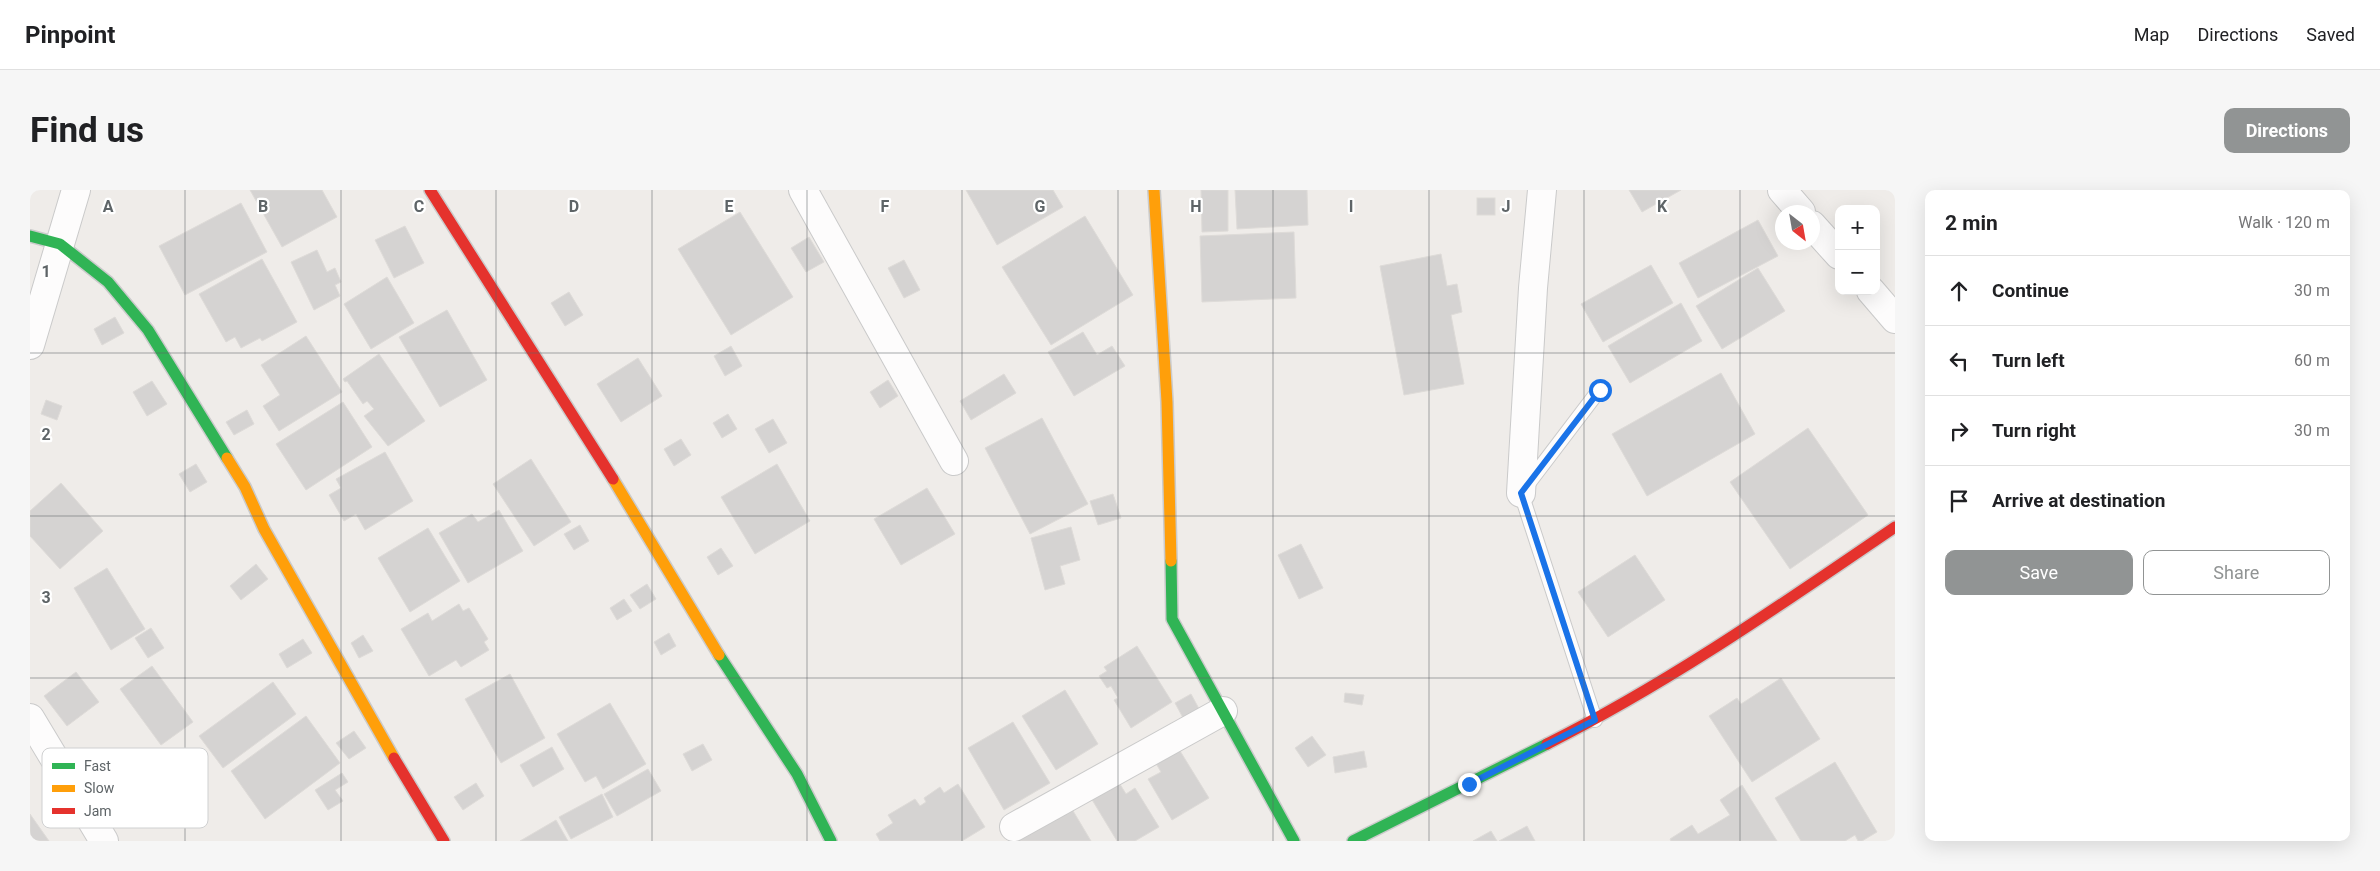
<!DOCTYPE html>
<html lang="en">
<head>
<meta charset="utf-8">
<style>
  :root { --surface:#fff; --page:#f6f6f6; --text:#202124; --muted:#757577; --line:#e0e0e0; --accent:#919494 }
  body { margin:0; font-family:Roboto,sans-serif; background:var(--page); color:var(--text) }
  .controls { position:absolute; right:15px; top:15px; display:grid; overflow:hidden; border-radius:10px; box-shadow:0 5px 20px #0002 }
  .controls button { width:45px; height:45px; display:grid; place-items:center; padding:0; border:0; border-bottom:1px solid var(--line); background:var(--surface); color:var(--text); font:25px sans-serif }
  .compass { position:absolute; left:1745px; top:15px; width:45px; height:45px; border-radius:50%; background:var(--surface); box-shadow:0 5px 20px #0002; rotate:149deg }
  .stop { position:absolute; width:15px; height:15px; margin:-11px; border:4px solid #1a73e8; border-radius:50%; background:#fff }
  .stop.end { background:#1a73e8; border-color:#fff; box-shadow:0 1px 5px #0008 }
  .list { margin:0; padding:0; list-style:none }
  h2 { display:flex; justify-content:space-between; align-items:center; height:65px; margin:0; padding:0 20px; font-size:21px }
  h2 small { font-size:16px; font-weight:400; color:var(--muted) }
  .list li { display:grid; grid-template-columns:32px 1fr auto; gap:15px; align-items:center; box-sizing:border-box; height:70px; padding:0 20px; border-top:1px solid var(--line) }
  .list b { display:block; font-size:19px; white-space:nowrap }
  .list em { font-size:16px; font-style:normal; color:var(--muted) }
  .actions { display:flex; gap:10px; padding:15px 20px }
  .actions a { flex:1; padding:11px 0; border:1px solid var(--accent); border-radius:10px; text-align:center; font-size:18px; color:var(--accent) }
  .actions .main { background:var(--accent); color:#fff }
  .icon { flex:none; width:28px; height:28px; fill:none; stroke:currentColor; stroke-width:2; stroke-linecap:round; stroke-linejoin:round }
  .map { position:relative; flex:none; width:1865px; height:651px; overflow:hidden; border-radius:10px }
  header { display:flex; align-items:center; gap:30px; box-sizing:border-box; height:70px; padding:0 25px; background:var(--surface); border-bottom:1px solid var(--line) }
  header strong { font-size:24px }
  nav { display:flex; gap:28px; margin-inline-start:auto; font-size:18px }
  .intro { display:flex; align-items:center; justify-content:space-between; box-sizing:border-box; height:120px; padding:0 30px }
  h1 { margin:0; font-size:35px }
  .button { padding:12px 22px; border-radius:10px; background:var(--accent); color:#fff; font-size:18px; font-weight:700 }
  main { display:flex; gap:30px; padding:0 30px }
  aside { flex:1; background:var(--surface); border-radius:10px; box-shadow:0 5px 20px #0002 }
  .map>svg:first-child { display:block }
</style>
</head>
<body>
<header>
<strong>Pinpoint</strong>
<nav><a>Map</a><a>Directions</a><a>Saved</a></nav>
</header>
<div class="intro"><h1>Find us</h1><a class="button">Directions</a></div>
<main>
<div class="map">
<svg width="1865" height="651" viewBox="0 0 1865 651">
  <rect width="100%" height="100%" fill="#efece9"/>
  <g fill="#d5d3d2" stroke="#dedbd8">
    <polygon points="220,0 292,0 307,27 252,57"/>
    <polygon points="936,0 1023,0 1033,17 967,55"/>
    <polygon points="1171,0 1198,0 1198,41 1172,42"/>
    <polygon points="1205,0 1277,0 1278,35 1207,39"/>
    <polygon points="1599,0 1651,0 1612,22"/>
    <rect x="1447" y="8" width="18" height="17"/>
    <polygon points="211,13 237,62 155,105 129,56"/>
    <polygon points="710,22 763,107 701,145 648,59"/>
    <polygon points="1055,26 1103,105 1021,155 972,77"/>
    <polygon points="1728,30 1748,66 1668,108 1649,73"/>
    <polygon points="375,36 394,73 364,88 345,50"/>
    <polygon points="1264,42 1266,108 1172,112 1170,46"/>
    <polygon points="779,47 794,72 776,82 761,58"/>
    <polygon points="287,60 297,82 305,78 311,92 305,95 310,106 284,120 261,72"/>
    <polygon points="1411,64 1417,96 1427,94 1432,122 1421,125 1434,194 1374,205 1350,76"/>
    <polygon points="232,69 267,132 232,151 230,148 211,158 205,147 196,152 169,104"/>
    <polygon points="874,70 890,100 874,108 858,78"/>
    <polygon points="1621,75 1643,113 1573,152 1551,114"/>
    <polygon points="1728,78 1755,121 1692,159 1666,116"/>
    <polygon points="357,87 384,133 341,159 314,114"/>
    <polygon points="539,102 553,125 535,136 521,113"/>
    <polygon points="1651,113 1672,151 1600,193 1578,156"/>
    <polygon points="417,120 457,190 410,217 369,147"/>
    <polygon points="85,127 94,143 72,155 64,139"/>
    <polygon points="1053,142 1067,165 1082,156 1095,176 1044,206 1018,162"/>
    <polygon points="276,146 312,202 249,241 233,216 250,205 231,175"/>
    <polygon points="701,156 712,176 695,186 684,166"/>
    <polygon points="349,164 395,231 358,256 334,226 344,219 337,211 333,214 317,191 315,192 313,189"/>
    <polygon points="608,168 632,206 591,232 567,194"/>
    <polygon points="1691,183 1725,244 1617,306 1582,244"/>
    <polygon points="974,184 986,203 941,230 930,211"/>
    <polygon points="858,190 868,206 850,218 840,202"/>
    <polygon points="122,191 137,214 117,226 103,202"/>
    <polygon points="16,210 32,216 27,230 11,224"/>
    <polygon points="313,212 342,257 276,300 246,254"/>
    <polygon points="217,220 224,234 204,245 196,232"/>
    <polygon points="698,224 707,239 692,248 683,233"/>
    <polygon points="1012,228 1058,314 1000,344 955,258"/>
    <polygon points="743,229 757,253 739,263 725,239"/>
    <polygon points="1778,238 1838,325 1760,379 1700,292"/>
    <polygon points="651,249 661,265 644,276 634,259"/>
    <polygon points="355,262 383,311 335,340 326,324 314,331 299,305 311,298 306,289"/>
    <polygon points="501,269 541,332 504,356 463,294"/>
    <polygon points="166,274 177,292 160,302 149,284"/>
    <polygon points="747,274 780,331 725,364 691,307"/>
    <polygon points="31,293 73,341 30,379 0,346 0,321"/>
    <polygon points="897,298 925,344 871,375 844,329"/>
    <polygon points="1083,304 1091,328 1068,335 1060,311"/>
    <polygon points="469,320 493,361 438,393 409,343 442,324 448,332"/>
    <polygon points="550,335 559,351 544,360 534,344"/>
    <polygon points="1041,337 1050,370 1030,376 1035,394 1015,400 1001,348"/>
    <polygon points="398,338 430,391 380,422 348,368"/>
    <polygon points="1271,354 1293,398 1269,409 1248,365"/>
    <polygon points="691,358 703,376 688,385 677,367"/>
    <polygon points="1605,365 1635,410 1578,447 1548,402"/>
    <polygon points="226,374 238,389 211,410 200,396"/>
    <polygon points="77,378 115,439 81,460 44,398"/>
    <polygon points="617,394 626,409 610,419 600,405"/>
    <polygon points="594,409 602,421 587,430 580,418"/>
    <polygon points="429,414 433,421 439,418 458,449 454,452 459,460 431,477 426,470 399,486 371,439 398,423 402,431"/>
    <polygon points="121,438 134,458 118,468 105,448"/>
    <polygon points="639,443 646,456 631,465 624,452"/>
    <polygon points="333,445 343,461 329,468 321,453"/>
    <polygon points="273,449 282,463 257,478 249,464"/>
    <polygon points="1107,456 1142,512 1101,538 1084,510 1088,508 1081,496 1077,498 1069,486 1077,481 1074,477"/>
    <polygon points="122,476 163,532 131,555 90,499"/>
    <polygon points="46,482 69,512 37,536 14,506"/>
    <polygon points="480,484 515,548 471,573 435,509"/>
    <polygon points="1751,488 1790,549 1722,592 1679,526 1707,508 1711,514"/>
    <polygon points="243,492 266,524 193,578 169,546"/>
    <polygon points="1035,500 1068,554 1026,580 992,526"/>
    <polygon points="1315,503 1334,505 1332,515 1314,512"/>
    <polygon points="1161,504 1174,528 1158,537 1145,513"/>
    <polygon points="580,513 616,574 573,599 566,586 555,592 527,544"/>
    <polygon points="276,526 310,573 235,629 201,581"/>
    <polygon points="983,532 1020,593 974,620 938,558"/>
    <polygon points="324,541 336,558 319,569 306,553"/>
    <polygon points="1282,546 1296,565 1278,577 1265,558"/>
    <polygon points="673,554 682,570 662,581 653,564"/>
    <polygon points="1147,556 1179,608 1142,630 1118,589 1131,582 1124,570"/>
    <polygon points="522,557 534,579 503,597 490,575"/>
    <polygon points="1334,561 1337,577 1305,583 1303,567"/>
    <polygon points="1805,572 1847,642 1832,651 1828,651 1825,645 1815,651 1771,651 1745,608"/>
    <polygon points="618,579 631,601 587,626 574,604"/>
    <polygon points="312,583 318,592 305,600 313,611 298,620 285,600"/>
    <polygon points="1088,591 1096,604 1105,598 1129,637 1105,651 1087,651 1061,608"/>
    <polygon points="446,593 454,606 433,620 424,607"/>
    <polygon points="928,594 955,637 932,651 850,651 846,644 863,633 858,625 885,609 890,616 896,612 894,608 910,597 914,603"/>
    <polygon points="1712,595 1747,651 1641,651 1640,649 1662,635 1668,644 1700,625 1690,610"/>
    <polygon points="572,604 583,627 541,649 529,627"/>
    <polygon points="1036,609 1061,651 980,651 976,644"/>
    <polygon points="0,624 19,651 0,651"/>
    <polygon points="526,630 538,651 490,651"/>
    <polygon points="1497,636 1505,651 1469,651"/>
    <polygon points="1461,641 1467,651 1443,651"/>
  </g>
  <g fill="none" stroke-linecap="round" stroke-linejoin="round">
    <defs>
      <polyline id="lane" points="1565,530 1491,303 1570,199"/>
      <g id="street">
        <polyline points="773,0 924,271"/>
        <polyline points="1752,0 1771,22"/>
        <polyline points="1782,35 1809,65"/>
        <polyline points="1841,101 1865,129"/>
        <polyline points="0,155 46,0"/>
        <polyline points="1491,303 1503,98 1512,0"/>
        <polyline points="0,528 74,651"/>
        <polyline points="984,637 1193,521"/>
      </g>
      <g id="fast">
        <polyline points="0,46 30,54 78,92 118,140 197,268"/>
        <polyline points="1141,371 1142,429 1264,651"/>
        <polyline points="689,465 767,584 801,651"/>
        <polyline points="1323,651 1517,554"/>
      </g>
      <g id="slow">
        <polyline points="1124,0 1137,212 1141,371"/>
        <polyline points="197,268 215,297 234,339 364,568"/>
        <polyline points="583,289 689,465"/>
      </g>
      <g id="jam">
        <polyline points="400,0 583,289"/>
        <path d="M1517,554C1639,493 1752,414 1865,337"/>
        <polyline points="364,568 414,651"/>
      </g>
    </defs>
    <use href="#lane" stroke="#cacaca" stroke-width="16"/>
    <use href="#street" stroke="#cacaca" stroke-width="30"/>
    <use href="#fast" stroke="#cbcbcb" stroke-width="14"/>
    <use href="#slow" stroke="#cbcbcb" stroke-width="14"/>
    <use href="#jam" stroke="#cbcbcb" stroke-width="14"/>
    <use href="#lane" stroke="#fdfcfc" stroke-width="14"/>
    <use href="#street" stroke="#fdfcfc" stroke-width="28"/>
    <use href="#fast" stroke="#30b455" stroke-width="11"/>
    <use href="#slow" stroke="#ff9f0a" stroke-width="11"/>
    <use href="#jam" stroke="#e5322d" stroke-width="11"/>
  </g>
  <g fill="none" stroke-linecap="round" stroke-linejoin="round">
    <polyline stroke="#1a73e8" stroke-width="6" points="1439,594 1565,530 1491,303 1570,200"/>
  </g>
  <path fill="none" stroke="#5e6467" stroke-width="1" stroke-opacity="0.55" d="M155,0V651M311,0V651M466,0V651M622,0V651M777,0V651M932,0V651M1088,0V651M1243,0V651M1399,0V651M1554,0V651M1710,0V651M0,163H1865M0,326H1865M0,488H1865"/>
  <rect x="12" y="558" width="166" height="80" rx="8" fill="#fff" stroke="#cfd0d1" stroke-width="1"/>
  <rect x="22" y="573" width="23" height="6" fill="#30b455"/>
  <rect x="22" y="595" width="23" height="7" fill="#ff9f0a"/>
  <rect x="22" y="618" width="23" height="6" fill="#e5322d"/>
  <g font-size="14" fill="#5e6467">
    <text x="54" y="581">Fast</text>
    <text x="54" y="603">Slow</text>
    <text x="54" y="626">Jam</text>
  </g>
  <g font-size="16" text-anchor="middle" font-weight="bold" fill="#5e6467" stroke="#fff" stroke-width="4.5" stroke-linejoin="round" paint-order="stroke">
    <text x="78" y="22">A</text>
    <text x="233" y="22">B</text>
    <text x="389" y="22">C</text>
    <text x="544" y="22">D</text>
    <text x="699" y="22">E</text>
    <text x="855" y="22">F</text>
    <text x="1010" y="22">G</text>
    <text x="1166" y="22">H</text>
    <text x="1321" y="22">I</text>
    <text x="1476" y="22">J</text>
    <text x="1632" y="22">K</text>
    <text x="16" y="87">1</text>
    <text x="16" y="250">2</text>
    <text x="16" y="413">3</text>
  </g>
</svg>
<div class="controls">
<button>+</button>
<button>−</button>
</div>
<svg class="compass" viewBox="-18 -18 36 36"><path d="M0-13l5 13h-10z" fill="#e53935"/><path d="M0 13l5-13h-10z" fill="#757577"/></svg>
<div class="stop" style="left:1570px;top:200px"></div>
<div class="stop end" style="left:1439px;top:594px"></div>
</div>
<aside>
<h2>2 min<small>Walk · 120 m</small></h2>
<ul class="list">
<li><svg class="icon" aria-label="ahead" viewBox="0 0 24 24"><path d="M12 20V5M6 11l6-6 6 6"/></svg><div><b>Continue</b></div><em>30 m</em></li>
<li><svg class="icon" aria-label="left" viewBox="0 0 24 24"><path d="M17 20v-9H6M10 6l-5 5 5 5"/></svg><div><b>Turn left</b></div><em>60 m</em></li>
<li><svg class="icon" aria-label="right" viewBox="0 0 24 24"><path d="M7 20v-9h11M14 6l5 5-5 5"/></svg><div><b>Turn right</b></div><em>30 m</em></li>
<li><svg class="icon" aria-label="arrive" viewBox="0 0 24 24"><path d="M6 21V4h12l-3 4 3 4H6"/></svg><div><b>Arrive at destination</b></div></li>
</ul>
<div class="actions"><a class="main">Save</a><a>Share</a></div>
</aside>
</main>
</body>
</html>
